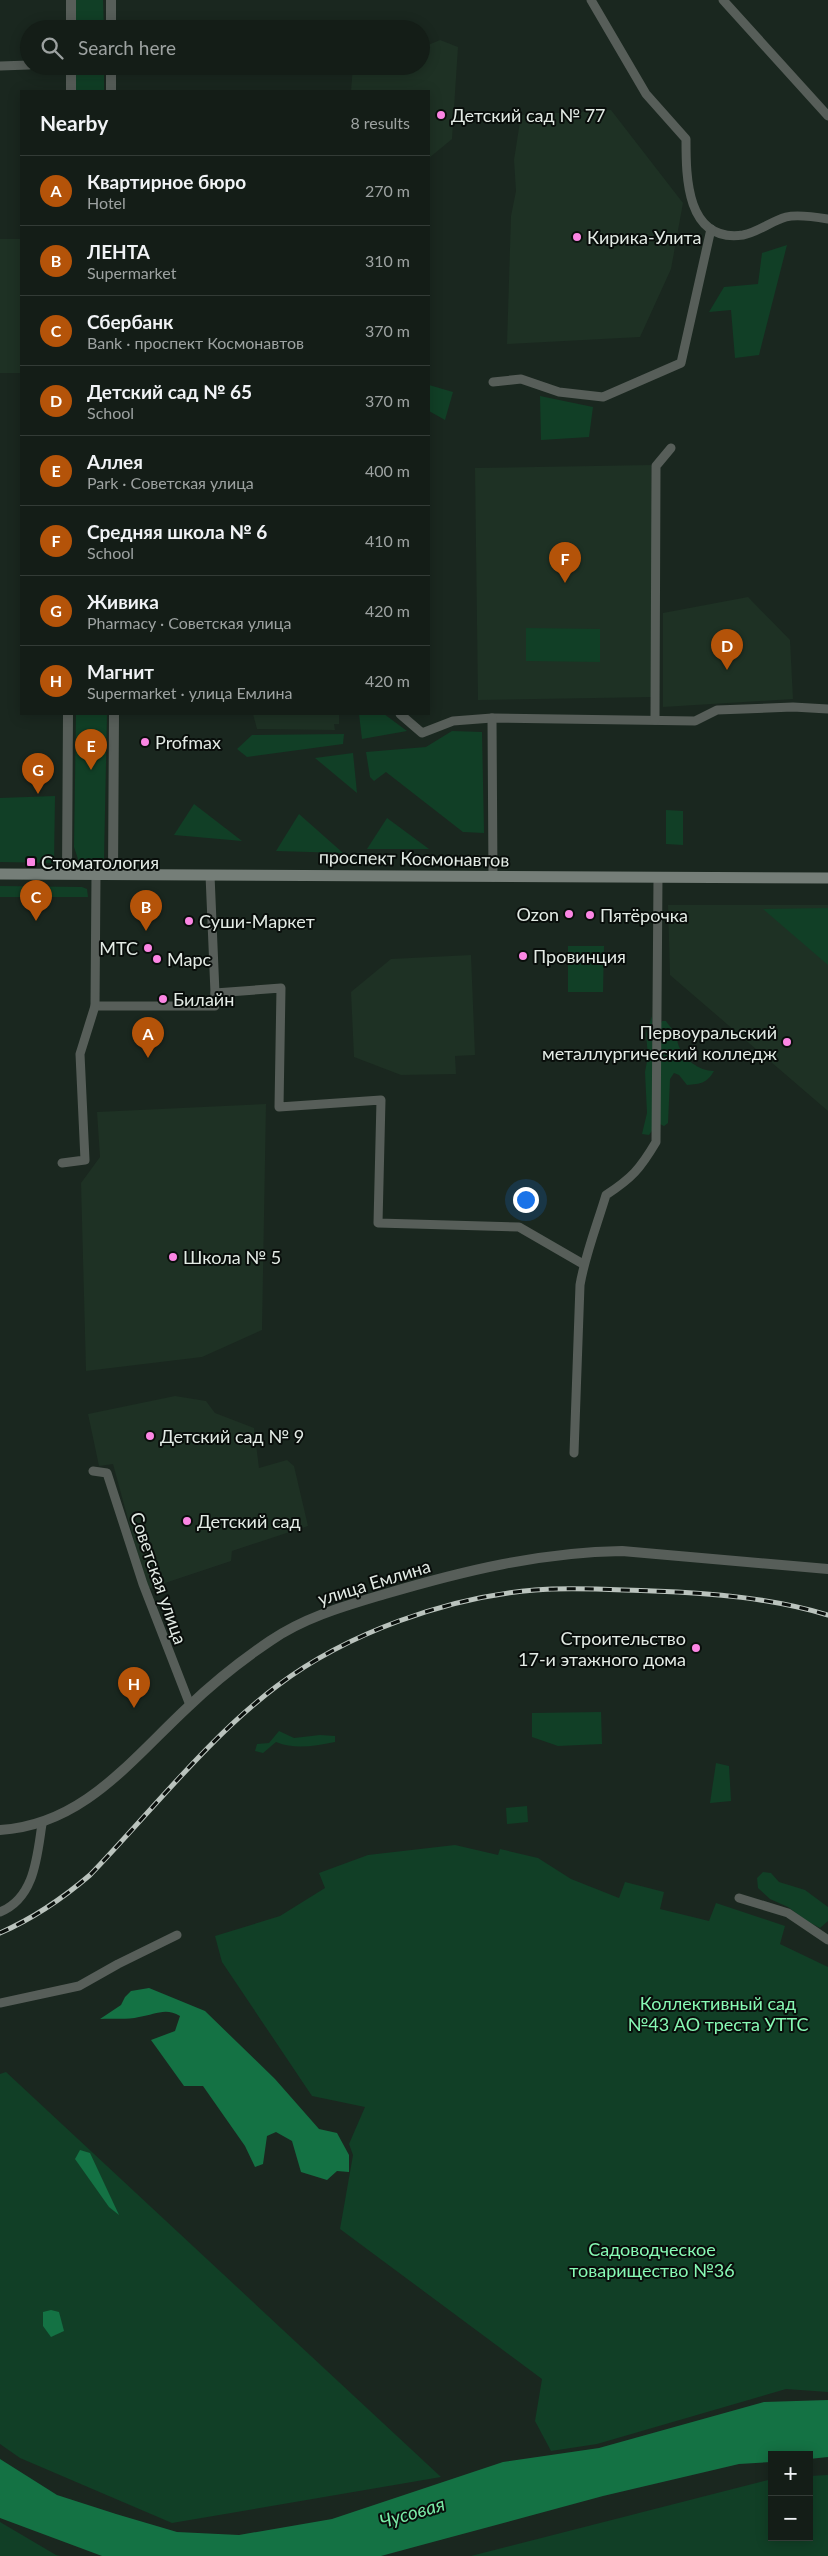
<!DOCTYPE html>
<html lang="en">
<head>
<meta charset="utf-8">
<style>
  :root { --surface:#141d17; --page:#212a24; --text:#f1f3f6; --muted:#9da2a1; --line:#333b36; --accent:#b45309 }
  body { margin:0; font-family:Lato,sans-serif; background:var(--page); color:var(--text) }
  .controls { position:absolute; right:15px; bottom:15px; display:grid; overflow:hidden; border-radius:0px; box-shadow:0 2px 12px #0003 }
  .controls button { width:45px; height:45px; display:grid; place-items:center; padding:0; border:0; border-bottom:1px solid var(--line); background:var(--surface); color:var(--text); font:25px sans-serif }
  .you { position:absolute; left:525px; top:1199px; width:18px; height:18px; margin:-12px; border:4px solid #fff; border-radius:50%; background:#1a73e8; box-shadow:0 0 0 8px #1a73e833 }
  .badge { display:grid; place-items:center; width:32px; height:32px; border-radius:50%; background:var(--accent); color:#fff; font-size:16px; font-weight:700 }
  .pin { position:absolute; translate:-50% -41px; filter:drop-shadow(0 1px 2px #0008) }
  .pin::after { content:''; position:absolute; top:26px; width:18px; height:15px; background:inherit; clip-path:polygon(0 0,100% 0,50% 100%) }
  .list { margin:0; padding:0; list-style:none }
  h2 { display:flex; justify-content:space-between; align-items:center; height:65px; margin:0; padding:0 20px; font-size:21px }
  h2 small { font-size:16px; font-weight:400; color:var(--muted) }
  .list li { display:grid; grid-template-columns:32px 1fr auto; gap:15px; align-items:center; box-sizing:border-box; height:70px; padding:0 20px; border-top:1px solid var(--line) }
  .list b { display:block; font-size:19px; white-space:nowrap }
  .list p { margin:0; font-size:16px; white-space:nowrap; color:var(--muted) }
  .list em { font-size:16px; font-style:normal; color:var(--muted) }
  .icon { flex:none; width:28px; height:28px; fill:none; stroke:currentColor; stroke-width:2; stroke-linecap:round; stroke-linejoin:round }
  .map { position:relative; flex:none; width:828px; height:2556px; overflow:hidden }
  .search { position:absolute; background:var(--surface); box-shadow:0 2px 12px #0003; left:20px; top:20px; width:410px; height:55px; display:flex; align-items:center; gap:12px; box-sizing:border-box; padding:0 18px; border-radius:28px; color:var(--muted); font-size:19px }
  .panel { position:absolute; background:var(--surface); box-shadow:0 2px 12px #0003; left:20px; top:90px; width:410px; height:625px; border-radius:0px }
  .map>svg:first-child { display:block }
</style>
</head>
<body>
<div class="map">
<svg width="828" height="2556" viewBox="0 0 828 2556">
  <rect width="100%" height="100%" fill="#1a271f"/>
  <g fill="#1e3124">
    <polygon points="440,40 458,47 452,139 429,158 429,91 351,91 353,66 421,66 421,48"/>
    <polygon points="611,110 683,203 671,269 640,337 507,344 511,216 516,191 514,160 521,115"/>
    <rect x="0" y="239" width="21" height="134"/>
    <polygon points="651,465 654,697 478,700 475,468"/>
    <polygon points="748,597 790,640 793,699 663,707 663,613"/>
    <polygon points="253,714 345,714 345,715 339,714 339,724 334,724 335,730 257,729"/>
    <polygon points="668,905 828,905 828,1111 670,975"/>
    <polygon points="471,955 475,1055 455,1056 456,1074 401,1075 354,1057 351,992 391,959"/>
    <polygon points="266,1104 262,1330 202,1357 86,1371 81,1183 100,1157 97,1112"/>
    <polygon points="175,1396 206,1401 215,1413 254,1428 259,1468 287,1460 294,1466 308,1526 232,1551 231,1561 147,1589 113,1464 99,1466 88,1414"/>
  </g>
  <g fill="#113f26">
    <polygon points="74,0 103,0 104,29 75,29"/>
    <rect x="75" y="66" width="29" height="25"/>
    <polygon points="787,245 759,355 735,358 731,310 709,312 724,287 758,284 762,253"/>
    <polygon points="429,385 453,392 445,420 429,411"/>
    <polygon points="540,396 593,407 589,437 541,440"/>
    <polygon points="526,628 600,629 600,662 526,661"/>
    <polygon points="76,714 107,714 104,859 89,864 79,862 74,847"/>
    <polygon points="359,714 384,714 407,731 362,739"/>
    <polygon points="452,731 482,732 484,833 463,832 386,772 374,781 370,777 366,752 426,747"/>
    <polygon points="344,734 343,744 247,757 237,749 252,735"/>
    <polygon points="353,753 357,793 315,758"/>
    <polygon points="55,796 54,863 0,862 0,798"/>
    <polygon points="194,804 242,841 174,835"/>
    <polygon points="666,810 683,811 683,845 666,844"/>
    <polygon points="299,814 343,853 276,851"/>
    <polygon points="387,818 429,849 367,849"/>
    <polygon points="0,886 82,887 87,889 88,897 0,897"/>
    <polygon points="828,908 828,965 763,909"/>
    <polygon points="568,946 604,946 603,992 568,992"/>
    <polygon points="652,1016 654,1128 649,1135 642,1134 647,1113 645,1072 648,1056 646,1034"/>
    <path d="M662,1021H666C669,1026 675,1031 677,1036C678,1039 677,1042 678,1044C683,1059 699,1071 714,1071C707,1083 701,1084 687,1085L679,1075L674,1073L670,1079L668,1123L664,1126L660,1124V1025Z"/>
    <polygon points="601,1712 602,1744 558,1746 532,1737 532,1713"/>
    <path d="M279,1731L294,1738L320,1735L335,1736V1742C313,1746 296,1750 276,1742L263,1753L255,1751L257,1744L269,1743Z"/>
    <polygon points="716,1763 729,1766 731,1801 710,1803"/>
    <polygon points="527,1806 528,1822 507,1824 506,1808"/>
    <polygon points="455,1845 498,1855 500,1849 538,1858 571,1879 619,1898 625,1882 664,1892 660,1909 709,1921 716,1903 785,1926 780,1944 828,1967 828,2392 786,2389 597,2444 551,2451 535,2421 542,2379 340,2229 353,2155 349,2144 365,2107 312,2096 222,1962 215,1936 280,1916 325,1888 319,1873 368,1855"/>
    <polygon points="763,1872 771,1873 779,1882 805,1890 828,1907 828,1921 820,1928 807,1921 788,1907 770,1899 758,1888 757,1878"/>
    <polygon points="6,2072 441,2477 172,2523 20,2458 0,2444 0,2074"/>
    <polygon points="828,2475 828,2556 471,2556 772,2479 772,2537 809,2537 809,2476"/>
    <polygon points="0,2522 56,2555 60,2556 0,2556"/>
  </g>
  <g fill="#147244">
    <path d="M149,1988L205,2011L275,2079L319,2129L337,2133L349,2155V2172L337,2171L327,2180L301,2172L292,2141L276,2132L267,2136L263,2164L255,2167L245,2146L203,2086H184L151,2040L175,2031L180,2016C165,2007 155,2015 139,2017C127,2020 113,2018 100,2019L121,2005L125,1997L131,1991Z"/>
    <polygon points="80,2150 90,2153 119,2215 109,2207 75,2159"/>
    <polygon points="51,2310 59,2312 64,2331 51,2337 43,2326 43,2312"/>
    <polygon points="828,2400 828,2457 809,2459 809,2455 772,2455 772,2462 739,2464 603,2496 381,2556 102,2556 0,2518 0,2459 57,2495 116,2514 177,2532 239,2535 332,2519 503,2462 599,2448 764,2402"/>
  </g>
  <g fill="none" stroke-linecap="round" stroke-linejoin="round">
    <g stroke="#575e59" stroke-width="9">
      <path d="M591,0L646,94L686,139C686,177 686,243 743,235C759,232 771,221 786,217C798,214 816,217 828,219"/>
      <polyline points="723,0 828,116"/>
      <polyline points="0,66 29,65"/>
      <polyline points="493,382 521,379 559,392 603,397 681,363 711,229"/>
      <polyline points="400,714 422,733 453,721 492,718 695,721 717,710 793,707 828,709"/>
      <polyline points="492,718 493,877"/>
      <polyline points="655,720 656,466 671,448"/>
      <polyline points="210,875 215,993 281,988 279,1107 381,1100 378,1223 519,1227 583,1264"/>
      <polyline points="95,1006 215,1006 215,993"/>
      <polyline points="62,1163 85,1160 80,1054 95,1006 96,874"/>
      <path d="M574,1453L580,1285C585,1255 597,1225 606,1195C632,1178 640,1169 656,1142L658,877"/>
      <polyline points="93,1471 107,1473 143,1584 190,1705"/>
      <polyline points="739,1898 788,1913 828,1940"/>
      <path d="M0,1912C35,1898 37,1856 42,1824"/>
      <polyline points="0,2003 79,1986 118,1964 177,1935"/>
    </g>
    <g stroke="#575e59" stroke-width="10">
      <polyline points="71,0 71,29"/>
      <polyline points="111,0 111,29"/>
      <polyline points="111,66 111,91"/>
      <polyline points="71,91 71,66"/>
      <polyline points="67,874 68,714"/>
      <polyline points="113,875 114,714"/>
      <path d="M0,1830C83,1825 131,1760 188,1707C213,1683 242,1660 270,1641C305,1617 345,1606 385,1594C463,1571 541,1552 622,1551L828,1569"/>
    </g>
    <polyline stroke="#757e78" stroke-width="11" points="0,874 828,878"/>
    <defs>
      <path id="rail" d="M0,1933C34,1918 62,1899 90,1875C150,1813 209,1737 277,1686C347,1633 448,1597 535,1590C574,1587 614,1590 653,1591C712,1593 771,1598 828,1615"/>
    </defs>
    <use href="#rail" stroke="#bac3bd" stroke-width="5"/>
    <use href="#rail" stroke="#090e0b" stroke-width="3" stroke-dasharray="9" stroke-linecap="butt"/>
  </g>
  <g fill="#fc86e4" stroke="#090e0b" stroke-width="2">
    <circle cx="441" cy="115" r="5"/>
    <circle cx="577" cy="237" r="5"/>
    <circle cx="145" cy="742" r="5"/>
    <rect x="26" y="857" width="10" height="10" rx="2.5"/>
    <circle cx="569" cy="914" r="5"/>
    <circle cx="590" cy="915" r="5"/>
    <circle cx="189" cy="921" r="5"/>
    <circle cx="148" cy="948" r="5"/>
    <circle cx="523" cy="956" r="5"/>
    <circle cx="157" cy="959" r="5"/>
    <circle cx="163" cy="999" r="5"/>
    <circle cx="787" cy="1042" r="5"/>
    <circle cx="173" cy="1257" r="5"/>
    <circle cx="150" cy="1436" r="5"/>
    <circle cx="187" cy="1521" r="5"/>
    <circle cx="696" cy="1648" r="5"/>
  </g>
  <g text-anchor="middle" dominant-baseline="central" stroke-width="4" stroke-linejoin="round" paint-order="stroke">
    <g font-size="18" fill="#e3ebe5" stroke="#090e0b" text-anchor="start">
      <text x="451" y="115">Детский сад № 77</text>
      <text x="587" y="237">Кирика-Улита</text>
      <text x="155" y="742">Profmax</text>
      <text x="41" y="862">Стоматология</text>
      <text x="559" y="914" text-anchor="end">Ozon</text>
      <text x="600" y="915">Пятёрочка</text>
      <text x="199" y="921">Суши-Маркет</text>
      <text x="138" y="948" text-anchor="end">МТС</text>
      <text x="533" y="956">Провинция</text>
      <text x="167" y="959">Марс</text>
      <text x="173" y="999">Билайн</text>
      <text x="777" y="1032" text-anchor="end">Первоуральский<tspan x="777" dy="21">металлургический колледж</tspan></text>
      <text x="183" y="1257">Школа № 5</text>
      <text x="160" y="1436">Детский сад № 9</text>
      <text x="197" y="1521">Детский сад</text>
      <text x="686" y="1638" text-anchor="end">Строительство<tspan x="686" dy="21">17-и этажного дома</tspan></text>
    </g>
    <g font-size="18" fill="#e3ebe5" stroke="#090e0b">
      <text transform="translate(414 858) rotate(1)">проспект Космонавтов</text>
      <text transform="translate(159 1578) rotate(71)">Советская улица</text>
      <text transform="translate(374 1582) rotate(-17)">улица Емлина</text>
    </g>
    <g font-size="18" fill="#87f9b4" stroke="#090e0b">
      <text x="718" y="2003">Коллективный сад<tspan x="718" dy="21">№43 АО треста УТТС</tspan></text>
      <text x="652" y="2249">Садоводческое<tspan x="652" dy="21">товарищество №36</tspan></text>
    </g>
    <g font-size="19" font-style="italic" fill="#7aeba7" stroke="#090e0b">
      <text transform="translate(412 2512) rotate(-16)">Чусовая</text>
    </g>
  </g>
</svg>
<div class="controls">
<button>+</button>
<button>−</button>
</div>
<div class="you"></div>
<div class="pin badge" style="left:148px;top:1058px">A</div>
<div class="pin badge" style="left:146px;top:931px">B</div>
<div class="pin badge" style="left:36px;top:921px">C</div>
<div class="pin badge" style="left:727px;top:670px">D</div>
<div class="pin badge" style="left:91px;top:770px">E</div>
<div class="pin badge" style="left:565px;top:583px">F</div>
<div class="pin badge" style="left:38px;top:794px">G</div>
<div class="pin badge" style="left:134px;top:1708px">H</div>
<div class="search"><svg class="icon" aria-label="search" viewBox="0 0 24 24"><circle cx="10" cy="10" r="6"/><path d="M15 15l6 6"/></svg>Search here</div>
<section class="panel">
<h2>Nearby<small>8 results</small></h2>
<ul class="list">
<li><span class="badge">A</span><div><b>Квартирное бюро</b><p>Hotel</p></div><em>270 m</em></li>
<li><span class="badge">B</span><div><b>ЛЕНТА</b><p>Supermarket</p></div><em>310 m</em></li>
<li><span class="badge">C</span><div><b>Сбербанк</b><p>Bank · проспект Космонавтов</p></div><em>370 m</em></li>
<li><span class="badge">D</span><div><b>Детский сад № 65</b><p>School</p></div><em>370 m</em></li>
<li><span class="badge">E</span><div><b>Аллея</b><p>Park · Советская улица</p></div><em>400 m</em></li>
<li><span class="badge">F</span><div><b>Средняя школа № 6</b><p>School</p></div><em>410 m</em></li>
<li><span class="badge">G</span><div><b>Живика</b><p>Pharmacy · Советская улица</p></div><em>420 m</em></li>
<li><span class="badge">H</span><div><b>Магнит</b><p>Supermarket · улица Емлина</p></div><em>420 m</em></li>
</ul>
</section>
</div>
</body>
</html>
